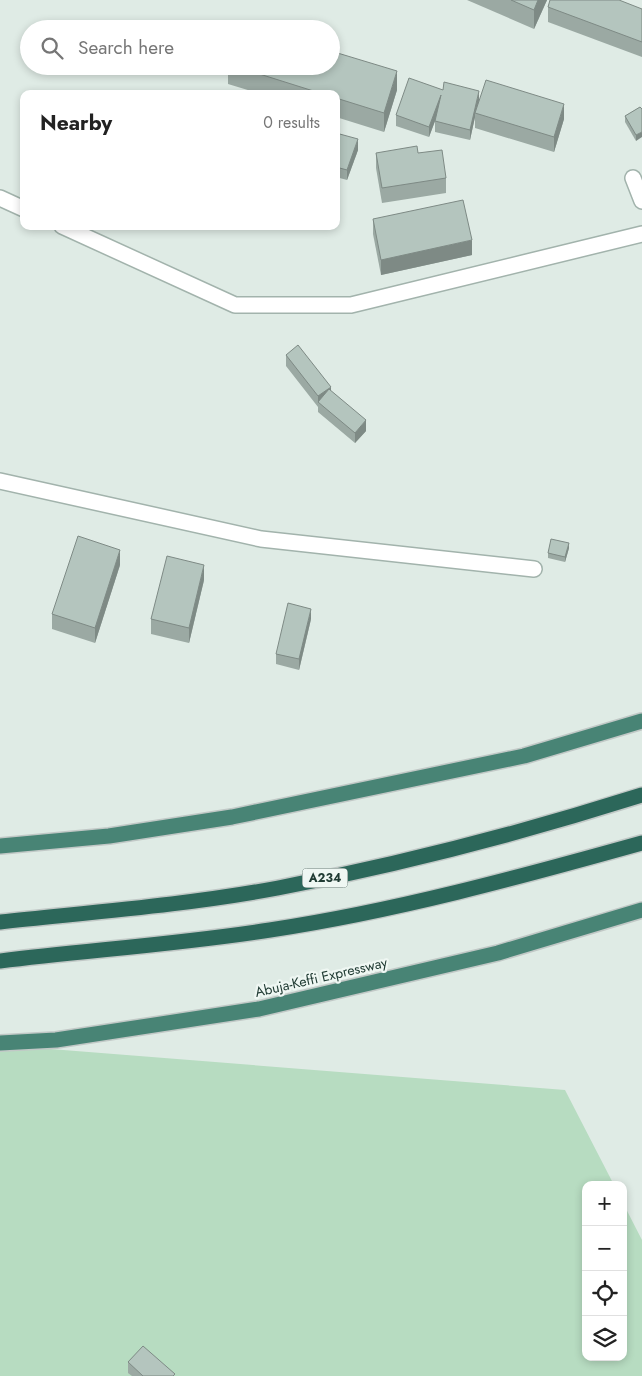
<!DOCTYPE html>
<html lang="en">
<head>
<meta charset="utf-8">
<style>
  :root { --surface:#fff; --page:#f2f2f2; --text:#222; --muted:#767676; --line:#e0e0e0 }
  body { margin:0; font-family:Jost,sans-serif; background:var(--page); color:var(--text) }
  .controls { position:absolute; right:15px; bottom:15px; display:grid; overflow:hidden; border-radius:10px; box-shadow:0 2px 8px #0003 }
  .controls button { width:45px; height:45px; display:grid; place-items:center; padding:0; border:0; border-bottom:1px solid var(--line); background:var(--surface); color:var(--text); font:25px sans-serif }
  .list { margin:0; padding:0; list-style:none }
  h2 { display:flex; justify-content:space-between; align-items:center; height:65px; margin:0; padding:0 20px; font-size:21px }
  h2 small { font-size:16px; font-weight:400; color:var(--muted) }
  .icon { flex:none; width:28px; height:28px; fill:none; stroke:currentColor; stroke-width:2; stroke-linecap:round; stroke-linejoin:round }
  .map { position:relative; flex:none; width:642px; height:1376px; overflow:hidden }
  .search { position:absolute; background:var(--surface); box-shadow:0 2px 8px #0003; left:20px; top:20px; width:320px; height:55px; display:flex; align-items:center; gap:12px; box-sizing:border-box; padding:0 18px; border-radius:28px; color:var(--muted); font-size:19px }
  .panel { position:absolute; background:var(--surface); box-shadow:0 2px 8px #0003; left:20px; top:90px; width:320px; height:140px; border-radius:10px }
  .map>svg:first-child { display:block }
</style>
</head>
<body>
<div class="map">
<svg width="642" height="1376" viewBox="0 0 642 1376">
  <rect width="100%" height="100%" fill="#dfebe5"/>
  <polygon fill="#b7dcc1" points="38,1048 565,1090 614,1185 586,1185 586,1357 623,1357 623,1203 642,1240 642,1376 0,1376 0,1050"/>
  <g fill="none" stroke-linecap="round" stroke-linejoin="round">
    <defs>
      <g id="minor">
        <polyline points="633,178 642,201"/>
        <polyline points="0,198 24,209"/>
        <polyline points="62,226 235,305 351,305 642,234"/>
        <polyline points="0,481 261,539 534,569"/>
      </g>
      <g id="trunk">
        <polyline points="0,846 109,836 232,817 524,756 642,721"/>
        <polyline points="0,1043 56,1040 259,1009 498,953 642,910"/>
      </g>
      <g id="motorway">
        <path d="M0,922C93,912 187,905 278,888C402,864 522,833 642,795"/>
        <path d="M0,961C90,950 181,944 270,930C396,911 520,877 642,843"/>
      </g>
    </defs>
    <use href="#minor" stroke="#a2b3ac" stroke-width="18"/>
    <use href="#trunk" stroke="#c1c8c6" stroke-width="18"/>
    <use href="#motorway" stroke="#c1c8c6" stroke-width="18"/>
    <use href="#minor" stroke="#fff" stroke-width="15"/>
    <use href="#trunk" stroke="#488475" stroke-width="15"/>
    <use href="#motorway" stroke="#2c675a" stroke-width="15"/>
  </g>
  <g fill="#9ba9a3">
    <polygon points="467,0 547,0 534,29"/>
    <polygon points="548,7 642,9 642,57 548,22"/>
    <polygon points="228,66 331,66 397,90 384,132 336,117 336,94 261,94 228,84"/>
    <polygon points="443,90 479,100 564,119 554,152 475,128 475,117 470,140 435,132 435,121 429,137 396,126 396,115"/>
    <polygon points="640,107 636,141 625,122 625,116"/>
    <polygon points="336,133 358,150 347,180 336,177"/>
    <polygon points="376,153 418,153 446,178 446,193 382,203 376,168"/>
    <polygon points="373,219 472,255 381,275 373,234"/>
    <polygon points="286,355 331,391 366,431 355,443 318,412 318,407 286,366"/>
    <polygon points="569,548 565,562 548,558 548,553"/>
    <polygon points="120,565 95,643 52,629 52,614"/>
    <polygon points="204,580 189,643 151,634 151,619"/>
    <polygon points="311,619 299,670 276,664 276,654"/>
    <polygon points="128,1362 175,1376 132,1376 128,1373"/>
  </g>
  <g fill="#7e8a85">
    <polygon points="538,0 547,0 534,29 534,10"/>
    <polygon points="397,71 397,90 384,132 384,113"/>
    <polygon points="479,91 479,101 475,113 475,117 470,140 470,130"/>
    <polygon points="441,95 441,105 429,137 429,127"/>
    <polygon points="564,104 564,119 554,152 554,137"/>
    <polygon points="642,132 642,137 636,141 636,135"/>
    <polygon points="358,139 358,150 347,180 347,170"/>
    <polygon points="472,240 472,255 381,275 381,260"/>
    <polygon points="331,387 331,397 318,402 318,407 318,396"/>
    <polygon points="366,420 366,431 355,443 355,433"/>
    <polygon points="569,543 569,548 565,562 565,557"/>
    <polygon points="120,550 120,565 95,643 95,628"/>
    <polygon points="204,565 204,580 189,643 189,628"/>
    <polygon points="311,609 311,619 299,670 299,659"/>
  </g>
  <g fill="#b4c5be" stroke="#7e8a85">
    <polygon points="511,0 538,0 534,10"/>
    <polygon points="550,0 619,0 642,9 642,42 548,7"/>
    <polygon points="241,23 259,29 239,29"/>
    <polygon points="331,51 397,71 384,113 336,98 336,94 323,94 234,66 331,66"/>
    <polygon points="409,78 443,90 444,82 479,91 470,130 435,121 441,95 429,127 396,115"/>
    <polygon points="486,80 564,104 554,137 475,113"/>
    <polygon points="640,107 642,109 642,132 636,135 625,116"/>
    <polygon points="336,133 358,139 347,170 336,167"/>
    <polygon points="417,146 418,153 442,150 446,178 382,188 376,153"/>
    <polygon points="463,200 472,240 381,260 373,219"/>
    <polygon points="298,345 331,387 318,396 286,355"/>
    <polygon points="329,389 366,420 355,433 318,402"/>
    <polygon points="78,536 120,550 95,628 52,614"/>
    <polygon points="551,539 569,543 565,557 548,553"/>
    <polygon points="167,556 204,565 189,628 151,619"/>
    <polygon points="288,603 311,609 299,659 276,654"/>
    <polygon points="143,1346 175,1374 173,1376 143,1376 128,1362"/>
  </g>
  <g text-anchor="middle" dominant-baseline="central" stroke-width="4.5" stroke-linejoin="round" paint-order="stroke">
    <rect fill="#eff7f3" stroke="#5e736d" stroke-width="1" x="302.5" y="868.5" width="45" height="19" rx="4"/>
    <g font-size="12" font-weight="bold" fill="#203b33">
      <text x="325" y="878">A234</text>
    </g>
    <g font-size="14" fill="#203b33" stroke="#eff7f3">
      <text transform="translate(321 977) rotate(-13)">Abuja-Keffi Expressway</text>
    </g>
  </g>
</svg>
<div class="controls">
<button>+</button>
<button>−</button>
<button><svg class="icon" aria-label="locate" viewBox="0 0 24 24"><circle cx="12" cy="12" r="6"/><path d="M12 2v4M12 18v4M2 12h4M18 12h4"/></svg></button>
<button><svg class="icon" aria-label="layers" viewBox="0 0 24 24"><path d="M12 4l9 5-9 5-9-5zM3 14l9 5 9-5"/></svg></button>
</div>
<div class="search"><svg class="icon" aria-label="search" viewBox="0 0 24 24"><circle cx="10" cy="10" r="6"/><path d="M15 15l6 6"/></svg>Search here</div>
<section class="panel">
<h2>Nearby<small>0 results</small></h2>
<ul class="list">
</ul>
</section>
</div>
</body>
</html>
